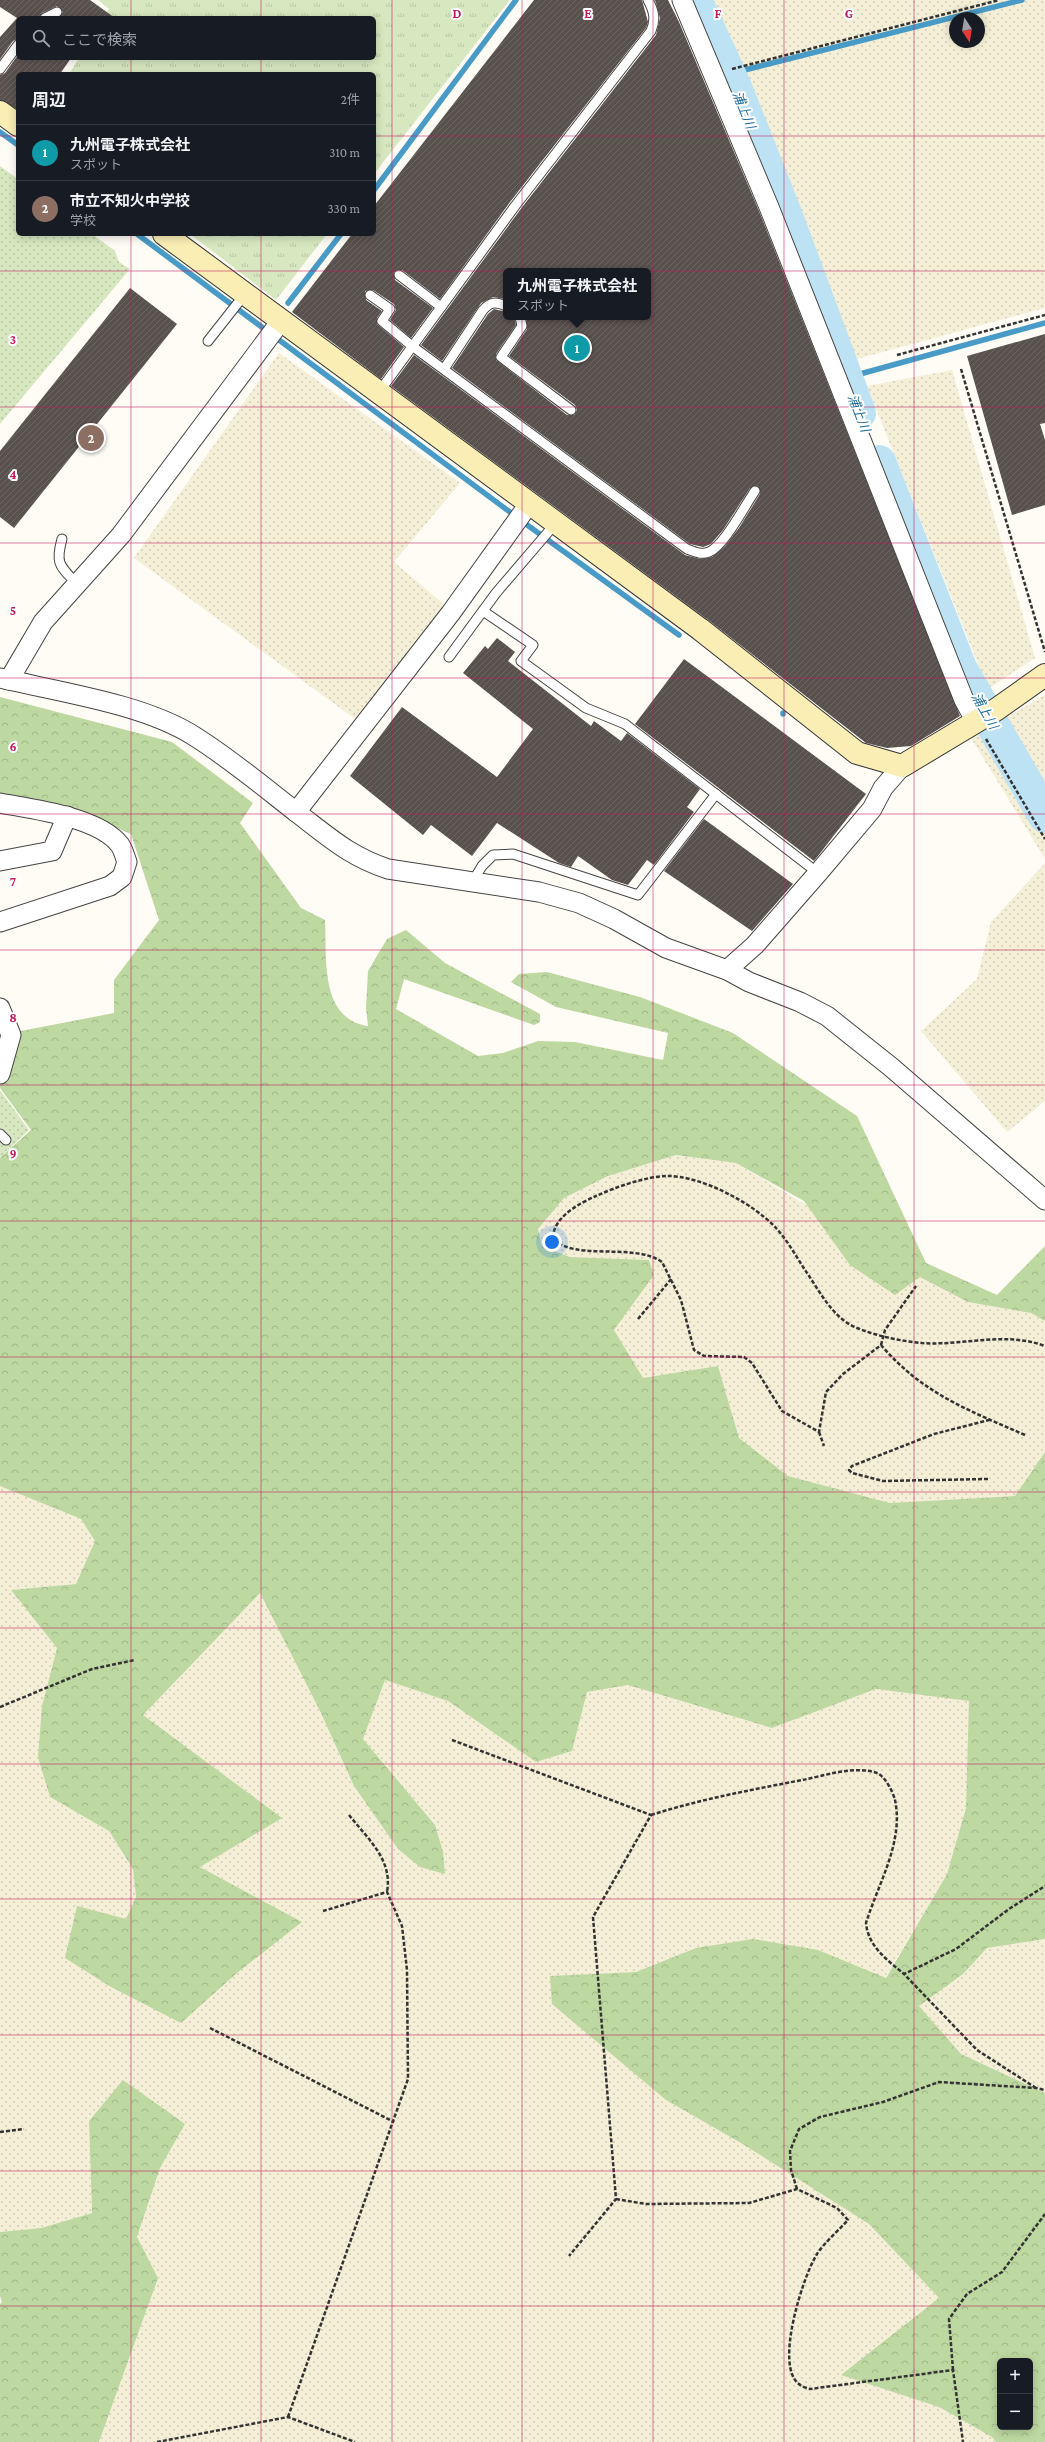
<!DOCTYPE html>
<html lang="ja">
<head>
<meta charset="utf-8">
<style>
  :root { --surface:#171b24; --page:#20242c; --text:#f1f3f6; --muted:#9ea1a6; --line:#363941; --accent:#d89ba4 }
  body { margin:0; font-family:"Crimson Pro","Noto Sans JP",serif; background:var(--page); color:var(--text) }
  .controls { position:absolute; right:12px; bottom:12px; display:grid; overflow:hidden; border-radius:6px; box-shadow:0 2px 10px #0003 }
  .controls button { width:36px; height:36px; display:grid; place-items:center; padding:0; border:0; border-bottom:1px solid var(--line); background:var(--surface); color:var(--text); font:20px sans-serif }
  .compass { position:absolute; left:949px; top:12px; width:36px; height:36px; border-radius:50%; background:var(--surface); box-shadow:0 2px 10px #0003; rotate:168deg }
  .you { position:absolute; left:552px; top:1242px; width:14px; height:14px; margin:-10px; border:3px solid #fff; border-radius:50%; background:#1a73e8; box-shadow:0 0 0 6px #1a73e833 }
  .badge { display:grid; place-items:center; width:26px; height:26px; border-radius:50%; background:var(--accent); color:#fff; font-size:13px; font-weight:700 }
  .pin { position:absolute; translate:-50% -50%; border:2px solid #fff; box-shadow:0 1px 4px #0006 }
  .popup { position:absolute; left:503px; top:268px; width:148px; height:52px; box-sizing:border-box; display:grid; place-content:center; border-radius:6px; background:var(--surface); filter:drop-shadow(0 1px 3px #0005); font-size:13px; white-space:nowrap; color:var(--muted) }
  .popup b { font-size:15px; color:var(--text) }
  .popup::after { content:''; position:absolute; left:50%; top:100%; margin-left:-8px; border:8px solid transparent; border-top-color:var(--surface) }
  .list { margin:0; padding:0; list-style:none }
  h2 { display:flex; justify-content:space-between; align-items:center; height:52px; margin:0; padding:0 16px; font-size:17px }
  h2 small { font-size:13px; font-weight:400; color:var(--muted) }
  .list li { display:grid; grid-template-columns:26px 1fr auto; gap:12px; align-items:center; box-sizing:border-box; height:56px; padding:0 16px; border-top:1px solid var(--line) }
  .list b { display:block; font-size:15px; white-space:nowrap }
  .list p { margin:0; font-size:13px; white-space:nowrap; color:var(--muted) }
  .list em { font-size:13px; font-style:normal; color:var(--muted) }
  .icon { flex:none; width:22px; height:22px; fill:none; stroke:currentColor; stroke-width:2; stroke-linecap:round; stroke-linejoin:round }
  .map { position:relative; flex:none; width:1045px; height:2442px; overflow:hidden }
  .search { position:absolute; background:var(--surface); box-shadow:0 2px 10px #0003; left:16px; top:16px; width:360px; height:44px; display:flex; align-items:center; gap:10px; box-sizing:border-box; padding:0 14px; border-radius:6px; color:var(--muted); font-size:15px }
  .panel { position:absolute; background:var(--surface); box-shadow:0 2px 10px #0003; left:16px; top:72px; width:360px; height:164px; border-radius:6px }
  .map>svg:first-child { display:block }
</style>
</head>
<body>
<div class="map">
<svg width="1045" height="2442" viewBox="0 0 1045 2442">
  <defs>
    <pattern id="farmland-dots" width="8" height="8" patternUnits="userSpaceOnUse"><rect width="8" height="8" fill="#f4efd6"/><path d="M2 2h.1M6 6h.1" fill="none" stroke="#d0ccb7" stroke-width="1.8" stroke-linecap="round"/></pattern>
    <pattern id="grass-tufts" width="24" height="20" patternUnits="userSpaceOnUse"><rect width="24" height="20" fill="#d7e8c0"/><path d="M3 7l-1-3M5 7V3M7 7l1-3M15 17l-1-3M17 17v-4M19 17l1-3" fill="none" stroke="#b8c6a4"/></pattern>
    <pattern id="forest-crowns" width="20" height="18" patternUnits="userSpaceOnUse"><rect width="20" height="18" fill="#bdd8a0"/><path d="M2 6a3 3 0 1 1 6 0M12 15a3 3 0 1 1 6 0" fill="none" stroke="#a1b889"/></pattern>
    <pattern id="park-dots" width="8" height="8" patternUnits="userSpaceOnUse"><rect width="8" height="8" fill="#d7e8c0"/><path d="M2 2h.1M6 6h.1" fill="none" stroke="#b8c6a4" stroke-width="1.8" stroke-linecap="round"/></pattern>
    <pattern id="building-hatch" width="6" height="6" patternUnits="userSpaceOnUse"><rect width="6" height="6" fill="#59514e"/><path d="M-1 1l2-2M0 6l6-6M5 7l2-2" fill="none" stroke="#6c6663"/></pattern>
  </defs>
  <rect width="100%" height="100%" fill="#fefcf5"/>
  <g fill="url(#farmland-dots)" fill-rule="evenodd">
    <path d="M699,0H1045V308L857,359L793,217L730,61ZM955,18H979V42H955Z"/>
    <polygon points="279,353 460,483 394,562 447,607 358,721 134,558"/>
    <polygon points="952,370 1035,658 988,689 867,386"/>
    <polygon points="1045,695 1045,859 971,738"/>
    <polygon points="1045,863 1045,1101 1007,1132 921,1031 977,979 991,922"/>
    <polygon points="676,1155 736,1163 968,1302 1031,1313 1045,1321 1045,1452 1015,1496 890,1503 788,1476 739,1438 718,1366 643,1379 614,1330 654,1275 649,1260 570,1257 542,1246 538,1229 564,1198 608,1176"/>
    <polygon points="0,1486 81,1519 95,1541 76,1584 11,1590 57,1648 42,1706 50,1797 109,1831 133,1869 136,1897 126,1919 181,2023 237,1973 302,1922 200,1867 281,1818 142,1715 260,1593 320,1711 354,1786 398,1849 435,1825 363,1739 385,1680 448,1701 536,1762 572,1751 587,1692 628,1685 772,1728 876,1689 970,1701 966,1808 947,1874 885,1978 818,1950 696,1948 636,1972 550,1977 666,2100 746,2146 869,2224 939,2298 842,2375 939,2407 992,2437 996,2442 99,2442 158,2278 137,2237 160,2168 185,2124 89,2121 92,2213 41,2228 0,2232"/>
    <polygon points="1045,1939 1045,2093 961,2054 919,2006 963,1974 987,1948"/>
  </g>
  <g fill="url(#grass-tufts)">
    <polygon points="98,0 510,0 374,174 374,74 69,74 79,58 374,58 374,18 103,18 109,9"/>
    <polygon points="190,234 327,234 276,300"/>
  </g>
  <g fill="url(#forest-crowns)" fill-rule="evenodd">
    <path d="M0,697L172,742L253,803L240,823L301,908L325,920C327,957 319,1019 368,1026L366,1008L368,971L387,939L406,930L445,963L540,1014V1022L534,1025L404,979L396,1009L478,1056L503,1053L538,1041L575,1042L663,1060L668,1033L556,1007L511,982L519,974L547,972L640,997L733,1033L857,1116L926,1263L997,1295L1045,1246V1321L1031,1313L968,1302L920,1277L895,1295L850,1265L804,1201L736,1163L676,1155L608,1176L564,1198L538,1229L542,1246L570,1257L649,1260L654,1275L614,1330L643,1378L718,1366L739,1438L788,1476L890,1503L1015,1496L1045,1452V1939L987,1948L963,1974L919,2006L961,2054L1045,2093V2442H996L992,2437L939,2407L841,2375L939,2298L869,2224L746,2146L666,2100L552,2004L550,1976L636,1972L696,1948L753,1939L818,1950L886,1978L947,1874L966,1808L969,1701L876,1689L772,1728L628,1685L587,1692L572,1751L536,1762L448,1701L385,1680L363,1739L435,1825L443,1852L445,1874L420,1867L398,1849L354,1786L320,1711L260,1593L143,1715L282,1818L200,1867L302,1922L237,1973L181,2023L111,1987L65,1958L77,1906L126,1919L136,1897L133,1869L109,1831L50,1797L38,1757L42,1706L57,1648L11,1590L76,1584L95,1541L81,1519L0,1486V1158L31,1130L0,1088V1035L114,1013V980L159,920L131,834L65,805L0,793ZM1000,2361H1030V2427H1000Z"/>
    <polygon points="123,2080 185,2124 160,2168 137,2237 158,2278 99,2442 0,2442 0,2304 2,2302 0,2296 0,2232 41,2228 92,2213 89,2121"/>
  </g>
  <g fill="url(#park-dots)">
    <polygon points="0,166 18,179 18,234 92,234 115,251 119,262 130,269 0,424"/>
    <polygon points="0,1090 29,1130 0,1158"/>
  </g>
  <g fill="none" stroke-linecap="round" stroke-linejoin="round">
    <g stroke="#489bc6" stroke-width="5.5">
      <polyline points="729,74 1022,0"/>
      <polyline points="0,132 18,145"/>
      <polyline points="374,190 516,0"/>
      <polyline points="768,195 774,187"/>
      <polyline points="137,234 530,527 679,635"/>
      <polyline points="288,303 341,234"/>
      <polyline points="860,374 1045,323"/>
      <polyline points="783,714 783,713"/>
    </g>
    <g stroke="#bde2f3" stroke-width="34">
      <polyline points="695,0 734,85 787,219 859,413"/>
      <polyline points="879,462 960,668 1045,816"/>
    </g>
  </g>
  <g fill="url(#building-hatch)">
    <polygon points="0,0 90,0 115,18 58,18 63,12 57,6 42,13 39,18 18,18 18,39 13,41 0,59 0,37 17,18 0,7"/>
    <polygon points="534,0 642,0 648,22 646,28 510,202 440,299 402,270 394,272 395,280 433,308 411,338 390,320 396,310 394,304 373,290 365,291 366,300 382,311 377,318 377,324 404,347 381,379 292,312 352,234 374,234 374,206"/>
    <polygon points="655,0 668,0 679,22 759,211 960,716 911,746 887,748 866,743 707,619 391,386 414,355 685,555 700,559 712,557 725,546 739,528 760,494 758,486 750,488 723,530 711,544 703,547 690,544 452,368 488,314 494,309 506,312 506,317 514,317 516,325 496,354 496,360 567,415 574,415 577,410 575,405 509,356 527,329 526,317 648,317 648,271 506,271 506,299 493,297 481,303 442,361 421,345 520,210 656,35 660,18"/>
    <polygon points="18,55 18,58 71,58 60,74 18,74 18,110 0,100 0,75 5,73"/>
    <polygon points="130,288 177,324 14,528 0,517 0,451"/>
    <polygon points="1045,334 1045,423 1040,424 1045,440 1045,505 1012,515 967,356"/>
    <polygon points="497,638 515,652 508,661 591,726 594,721 621,741 627,733 700,789 687,807 694,812 654,865 647,860 628,885 612,880 578,856 571,867 559,863 497,823 472,856 431,825 423,835 350,776 402,707 497,777 533,729 463,673 485,646 488,649"/>
    <polygon points="684,659 866,794 814,861 635,724"/>
    <polygon points="704,819 793,884 752,931 664,871"/>
  </g>
  <g fill="none" stroke-linecap="round" stroke-linejoin="round">
    <defs>
      <g id="lane">
        <polyline points="45,18 57,12"/>
        <polyline points="0,69 18,45"/>
        <polyline points="399,275 441,307"/>
        <path d="M370,295L390,309L382,321L412,346L687,549C695,552 701,555 709,552C724,546 745,505 755,491"/>
        <polyline points="520,317 522,326 501,357 571,410"/>
        <polyline points="208,341 245,294"/>
        <path d="M444,369L483,310C490,302 496,301 506,306"/>
        <path d="M379,392L515,206L651,31C656,19 654,11 648,0"/>
        <path d="M62,539C55,564 60,566 77,584"/>
        <polyline points="483,611 533,645 521,661 586,708 625,724 818,873"/>
        <polyline points="449,657 496,593 555,524"/>
        <polyline points="473,881 482,866 493,855 513,854 638,895 716,794"/>
        <polyline points="0,1134 6,1140"/>
      </g>
      <g id="street">
        <polyline points="682,0 769,207 964,700 976,722"/>
        <path d="M0,678C59,692 144,704 194,736C228,757 264,787 296,812C329,837 349,856 388,869L539,892L579,903L614,919L666,948L727,970L749,982L800,1002L827,1016L891,1067L1045,1200"/>
        <polyline points="9,680 43,622 121,535 281,321"/>
        <path d="M0,803C32,809 99,817 120,845C123,849 125,857 127,862L122,877L110,886L0,922"/>
        <polyline points="296,812 450,614 529,504"/>
        <polyline points="0,861 52,851 67,816"/>
        <polyline points="727,970 755,945 818,873 872,809 883,788 902,766"/>
        <polyline points="0,1008 11,1035 0,1074"/>
      </g>
      <g id="secondary">
        <polyline points="0,112 18,125"/>
        <polyline points="164,234 700,629 857,753 902,766 997,709 1045,675"/>
      </g>
    </defs>
    <use href="#lane" stroke="#444" stroke-width="11"/>
    <use href="#street" stroke="#444" stroke-width="21"/>
    <use href="#secondary" stroke="#333" stroke-width="24"/>
    <g stroke="#333" stroke-width="2.5" stroke-dasharray="4 2" stroke-linecap="butt">
      <polyline points="732,69 999,0"/>
      <polyline points="897,355 1045,315"/>
      <polyline points="961,369 1045,652"/>
      <polyline points="986,739 1045,839"/>
      <polyline points="638,1319 672,1278"/>
      <polyline points="881,1345 885,1330 916,1286"/>
      <polyline points="819,1432 824,1446"/>
      <path d="M1025,1435C968,1410 923,1394 881,1345L843,1374L826,1392L819,1432L782,1411L752,1363L744,1357L704,1356L694,1350L681,1300L662,1262C634,1242 573,1262 553,1238C553,1217 580,1203 596,1196C616,1187 644,1177 666,1176C700,1175 753,1203 776,1228C787,1240 796,1256 805,1270C819,1290 833,1319 857,1328C877,1336 900,1341 922,1343C963,1346 1005,1331 1045,1346"/>
      <polyline points="988,1479 883,1481 852,1473 849,1470 852,1466 934,1434 989,1420"/>
      <polyline points="0,1707 92,1669 135,1660"/>
      <polyline points="452,1740 651,1815 593,1917 616,2199 569,2256"/>
      <path d="M349,1815C368,1839 393,1860 387,1892"/>
      <path d="M651,1815C701,1799 751,1790 802,1780C824,1776 854,1765 877,1773C885,1776 893,1792 895,1800C904,1842 878,1884 866,1923C868,1946 887,1960 904,1974"/>
      <polyline points="210,2028 394,2122"/>
      <polyline points="1036,2088 977,2050 904,1974 956,1949 1009,1909 1045,1886"/>
      <polyline points="0,2132 24,2129"/>
      <polyline points="797,2189 791,2170 790,2151 799,2129 820,2117 883,2102 939,2082 1036,2088 1045,2090"/>
      <path d="M616,2199L646,2204L749,2203L797,2189L837,2208L848,2220C838,2231 825,2242 817,2254C803,2276 774,2366 799,2384C802,2387 807,2388 810,2389L953,2370L963,2442"/>
      <polyline points="953,2370 949,2319 967,2294 1002,2272 1045,2214"/>
      <polyline points="288,2417 408,2079 407,1970 402,1926 387,1892 323,1911"/>
      <polyline points="157,2442 288,2417 355,2442"/>
    </g>
    <use href="#lane" stroke="#fff" stroke-width="9"/>
    <use href="#street" stroke="#fff" stroke-width="19"/>
    <use href="#secondary" stroke="#faeeb5" stroke-width="22"/>
  </g>
  <path fill="none" stroke="#c2185b" stroke-width="1" stroke-opacity="0.55" d="M131,0V18M261,0V18M392,0V2442M522,0V2442M653,0V2442M784,0V2442M914,0V2442M131,58V74M261,58V74M0,136H18M374,136H1045M131,234V2442M261,234V2442M0,271H1045M0,407H1045M0,543H1045M0,678H1045M0,814H1045M0,950H1045M0,1085H1045M0,1221H1045M0,1357H1045M0,1492H1045M0,1628H1045M0,1764H1045M0,1899H1045M0,2035H1045M0,2171H1045M0,2306H1045"/>
  <g text-anchor="middle" dominant-baseline="central" stroke-width="4" stroke-linejoin="round" paint-order="stroke">
    <g font-size="13" font-style="italic" fill="#206e9d" stroke="#fff">
      <text transform="translate(744 110) rotate(68)">浦上川</text>
      <text transform="translate(859 413) rotate(69)">浦上川</text>
      <text transform="translate(985 711) rotate(60)">浦上川</text>
    </g>
  </g>
  <g font-size="13" text-anchor="middle" font-weight="bold" fill="#c2185b" stroke="#fff" stroke-width="4" stroke-linejoin="round" paint-order="stroke">
    <text x="457" y="18">D</text>
    <text x="588" y="18">E</text>
    <text x="718" y="18">F</text>
    <text x="849" y="18">G</text>
    <text x="13" y="344">3</text>
    <text x="13" y="479">4</text>
    <text x="13" y="615">5</text>
    <text x="13" y="751">6</text>
    <text x="13" y="886">7</text>
    <text x="13" y="1022">8</text>
    <text x="13" y="1158">9</text>
  </g>
</svg>
<div class="controls">
<button>+</button>
<button>−</button>
</div>
<svg class="compass" viewBox="-18 -18 36 36"><path d="M0-13l5 13h-10z" fill="#e53935"/><path d="M0 13l5-13h-10z" fill="#9ea1a6"/></svg>
<div class="you"></div>
<div class="pin badge" style="left:577px;top:348px;background:#0f9aa8">1</div>
<div class="popup"><b>九州電子株式会社</b>スポット</div>
<div class="pin badge" style="left:91px;top:438px;background:#8d6e63">2</div>
<div class="search"><svg class="icon" aria-label="search" viewBox="0 0 24 24"><circle cx="10" cy="10" r="6"/><path d="M15 15l6 6"/></svg>ここで検索</div>
<section class="panel">
<h2>周辺<small>2件</small></h2>
<ul class="list">
<li><span class="badge" style="background:#0f9aa8">1</span><div><b>九州電子株式会社</b><p>スポット</p></div><em>310 m</em></li>
<li><span class="badge" style="background:#8d6e63">2</span><div><b>市立不知火中学校</b><p>学校</p></div><em>330 m</em></li>
</ul>
</section>
</div>
</body>
</html>
